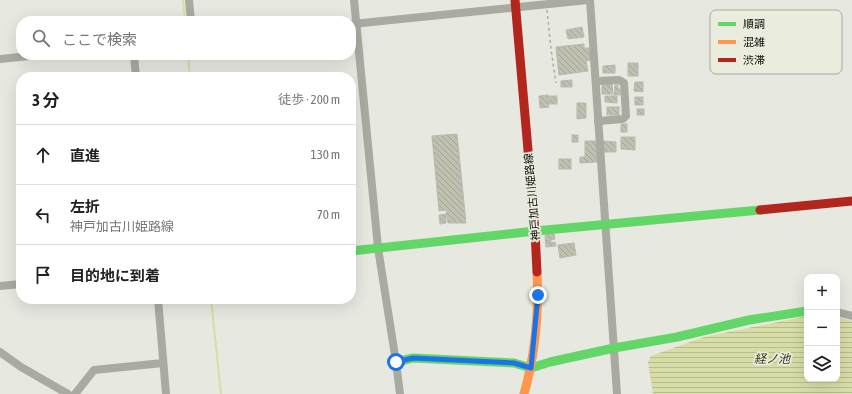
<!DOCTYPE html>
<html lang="ja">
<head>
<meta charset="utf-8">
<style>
  :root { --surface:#fff; --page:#f6f6f6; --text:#222; --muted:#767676; --line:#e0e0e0 }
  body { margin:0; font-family:"Asap Condensed","Noto Sans JP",sans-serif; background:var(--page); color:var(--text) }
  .controls { position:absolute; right:12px; bottom:12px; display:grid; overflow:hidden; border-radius:8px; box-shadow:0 4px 16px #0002 }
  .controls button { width:36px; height:36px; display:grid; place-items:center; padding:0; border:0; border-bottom:1px solid var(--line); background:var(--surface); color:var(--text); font:20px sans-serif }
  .stop { position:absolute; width:12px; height:12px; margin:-9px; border:3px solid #1a73e8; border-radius:50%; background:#fff }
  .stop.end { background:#1a73e8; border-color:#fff; box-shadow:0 1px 4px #0008 }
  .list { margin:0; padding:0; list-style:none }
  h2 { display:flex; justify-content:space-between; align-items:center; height:52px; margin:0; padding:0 16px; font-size:17px }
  h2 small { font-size:13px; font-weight:400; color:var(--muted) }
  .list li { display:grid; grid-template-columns:26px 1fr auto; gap:12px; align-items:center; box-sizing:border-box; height:60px; padding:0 16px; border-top:1px solid var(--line) }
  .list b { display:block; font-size:15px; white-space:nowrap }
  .list p { margin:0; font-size:13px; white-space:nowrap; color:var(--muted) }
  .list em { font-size:13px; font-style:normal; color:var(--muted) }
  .icon { flex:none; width:22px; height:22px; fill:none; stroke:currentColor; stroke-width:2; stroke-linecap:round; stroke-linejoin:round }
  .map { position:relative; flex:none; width:852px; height:394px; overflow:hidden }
  .search { position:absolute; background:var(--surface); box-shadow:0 4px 16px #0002; left:16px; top:16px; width:340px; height:44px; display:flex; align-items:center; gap:10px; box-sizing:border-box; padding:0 14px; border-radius:16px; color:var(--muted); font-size:15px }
  .panel { position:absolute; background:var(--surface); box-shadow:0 4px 16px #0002; left:16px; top:72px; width:340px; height:232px; border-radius:16px }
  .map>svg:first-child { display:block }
</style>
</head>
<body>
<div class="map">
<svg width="852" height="394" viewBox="0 0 852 394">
  <defs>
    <pattern id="water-rules" width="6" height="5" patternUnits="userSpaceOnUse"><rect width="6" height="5" fill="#d8dda8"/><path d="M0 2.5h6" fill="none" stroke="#b8bc8f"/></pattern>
    <pattern id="building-back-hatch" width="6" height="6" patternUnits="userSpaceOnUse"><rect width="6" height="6" fill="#bfc0af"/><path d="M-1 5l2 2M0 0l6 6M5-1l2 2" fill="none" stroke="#a3a495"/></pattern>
  </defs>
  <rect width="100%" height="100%" fill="#e7e8e0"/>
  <polygon fill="url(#water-rules)" points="807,316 807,379 837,379 837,317 852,321 852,394 653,394 648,362 651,356 704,337"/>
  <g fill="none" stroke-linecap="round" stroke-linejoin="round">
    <g stroke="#d8dda8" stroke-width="2">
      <polyline points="183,0 185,21"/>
      <polyline points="188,55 190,77"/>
      <polyline points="211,299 221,394"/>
    </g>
  </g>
  <g fill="url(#building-back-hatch)" stroke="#b9b9b3">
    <polygon points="582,27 584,37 568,39 566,30"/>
    <polygon points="584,44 584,48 589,48 590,60 586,61 588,71 559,75 556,47"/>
    <rect x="628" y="63" width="10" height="13"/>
    <polygon points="615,65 615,73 603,73 603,66"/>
    <polygon points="572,80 572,87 561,87 561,81"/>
    <polygon points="635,82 643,82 643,92 634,91"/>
    <polygon points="602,84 612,84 613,94 602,94"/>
    <polygon points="615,85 618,85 618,89 620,89 620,95 614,95"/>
    <polygon points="548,95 549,107 540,108 539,96"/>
    <rect x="549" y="96" width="8" height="8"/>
    <polygon points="605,96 617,96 617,103 605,102"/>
    <rect x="635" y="97" width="8" height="8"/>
    <polygon points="577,103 586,103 586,118 577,119"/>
    <rect x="607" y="107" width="12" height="8"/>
    <rect x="637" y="109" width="7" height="6"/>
    <rect x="621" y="124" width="6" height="8"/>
    <polygon points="457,134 466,223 448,223 446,210 439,211 432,136"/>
    <rect x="572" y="135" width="6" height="7"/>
    <polygon points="621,137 635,137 635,150 621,149"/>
    <polygon points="585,141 596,141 597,162 580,163 580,157 585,157"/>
    <polygon points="604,141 616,142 616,152 603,152"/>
    <rect x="559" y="159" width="12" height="10"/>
    <polygon points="446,214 446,223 440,224 439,215"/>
    <polygon points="554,234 555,239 551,240 551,243 555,242 556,246 546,247 545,235"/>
    <polygon points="574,243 576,255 560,258 558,245"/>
  </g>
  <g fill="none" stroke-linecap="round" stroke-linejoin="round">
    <polyline stroke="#acada5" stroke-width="1.5" stroke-dasharray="3 3" stroke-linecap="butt" points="547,10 551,49 556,83"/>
    <g stroke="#a9aaa0" stroke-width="8">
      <polyline points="189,0 191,21"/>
      <polyline points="354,0 378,248 396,362 400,394"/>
      <polyline points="590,0 617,394"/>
      <polyline points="352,24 588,0"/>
      <polyline points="134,55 136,77"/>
      <polyline points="0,59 39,55"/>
      <polyline points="596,81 619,80 624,83 626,116 623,119 598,121"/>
      <polyline points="0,286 21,284"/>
      <polyline points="158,299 166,394"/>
      <polyline points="837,312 852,316"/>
      <polyline points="0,352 21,367 68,394"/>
      <polyline points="75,394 94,370 163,363"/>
    </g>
    <g stroke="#63d668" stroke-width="9">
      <polyline points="351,251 535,231 760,210"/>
      <polyline points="396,362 413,358 514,363 531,368 550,362 614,348 677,337 749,320 807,311"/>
    </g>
    <path stroke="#ff974d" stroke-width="9" d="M524,394C535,355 539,313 537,272"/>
    <g stroke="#b3261e" stroke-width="9">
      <polyline points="515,0 535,231 537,272"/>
      <polyline points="760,210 852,201"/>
    </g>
  </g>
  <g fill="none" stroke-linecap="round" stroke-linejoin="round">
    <polyline stroke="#1a73e8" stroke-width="5" points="396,362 413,358 514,363 531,368 538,295"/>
  </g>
  <g text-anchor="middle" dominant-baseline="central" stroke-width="3.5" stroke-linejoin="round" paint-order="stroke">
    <g font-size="11" fill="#0e0e09" stroke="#eaecdd">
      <text transform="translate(532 197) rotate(-95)">神戸加古川姫路線</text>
    </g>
    <g font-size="12" font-style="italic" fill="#323414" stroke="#eaecdd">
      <text x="772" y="359">経ノ池</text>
    </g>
  </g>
  <rect x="710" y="10" width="132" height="64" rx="6" fill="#eaecdd" stroke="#a8a99d" stroke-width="1"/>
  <rect x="718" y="22" width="18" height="4" fill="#63d668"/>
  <rect x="718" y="40" width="18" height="4" fill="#ff974d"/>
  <rect x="718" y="58" width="18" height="4" fill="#b3261e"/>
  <g font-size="11" fill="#0e0e09">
    <text x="743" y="28">順調</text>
    <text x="743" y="46">混雑</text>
    <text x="743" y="64">渋滞</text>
  </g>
</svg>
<div class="controls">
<button>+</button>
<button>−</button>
<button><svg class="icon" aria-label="layers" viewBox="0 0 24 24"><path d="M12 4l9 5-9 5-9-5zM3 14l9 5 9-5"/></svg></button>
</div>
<div class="stop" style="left:396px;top:362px"></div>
<div class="stop end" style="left:538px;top:295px"></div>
<div class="search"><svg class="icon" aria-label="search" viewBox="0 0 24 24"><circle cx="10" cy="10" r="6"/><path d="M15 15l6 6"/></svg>ここで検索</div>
<section class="panel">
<h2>3 分<small>徒歩 · 200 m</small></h2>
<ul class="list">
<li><svg class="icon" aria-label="ahead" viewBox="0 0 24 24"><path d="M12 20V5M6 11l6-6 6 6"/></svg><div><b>直進</b></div><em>130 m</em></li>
<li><svg class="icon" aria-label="left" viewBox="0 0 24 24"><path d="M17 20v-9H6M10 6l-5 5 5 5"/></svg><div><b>左折</b><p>神戸加古川姫路線</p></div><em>70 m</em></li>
<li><svg class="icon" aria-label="arrive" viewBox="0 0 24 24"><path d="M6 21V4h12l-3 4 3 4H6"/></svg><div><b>目的地に到着</b></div></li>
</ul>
</section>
</div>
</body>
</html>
